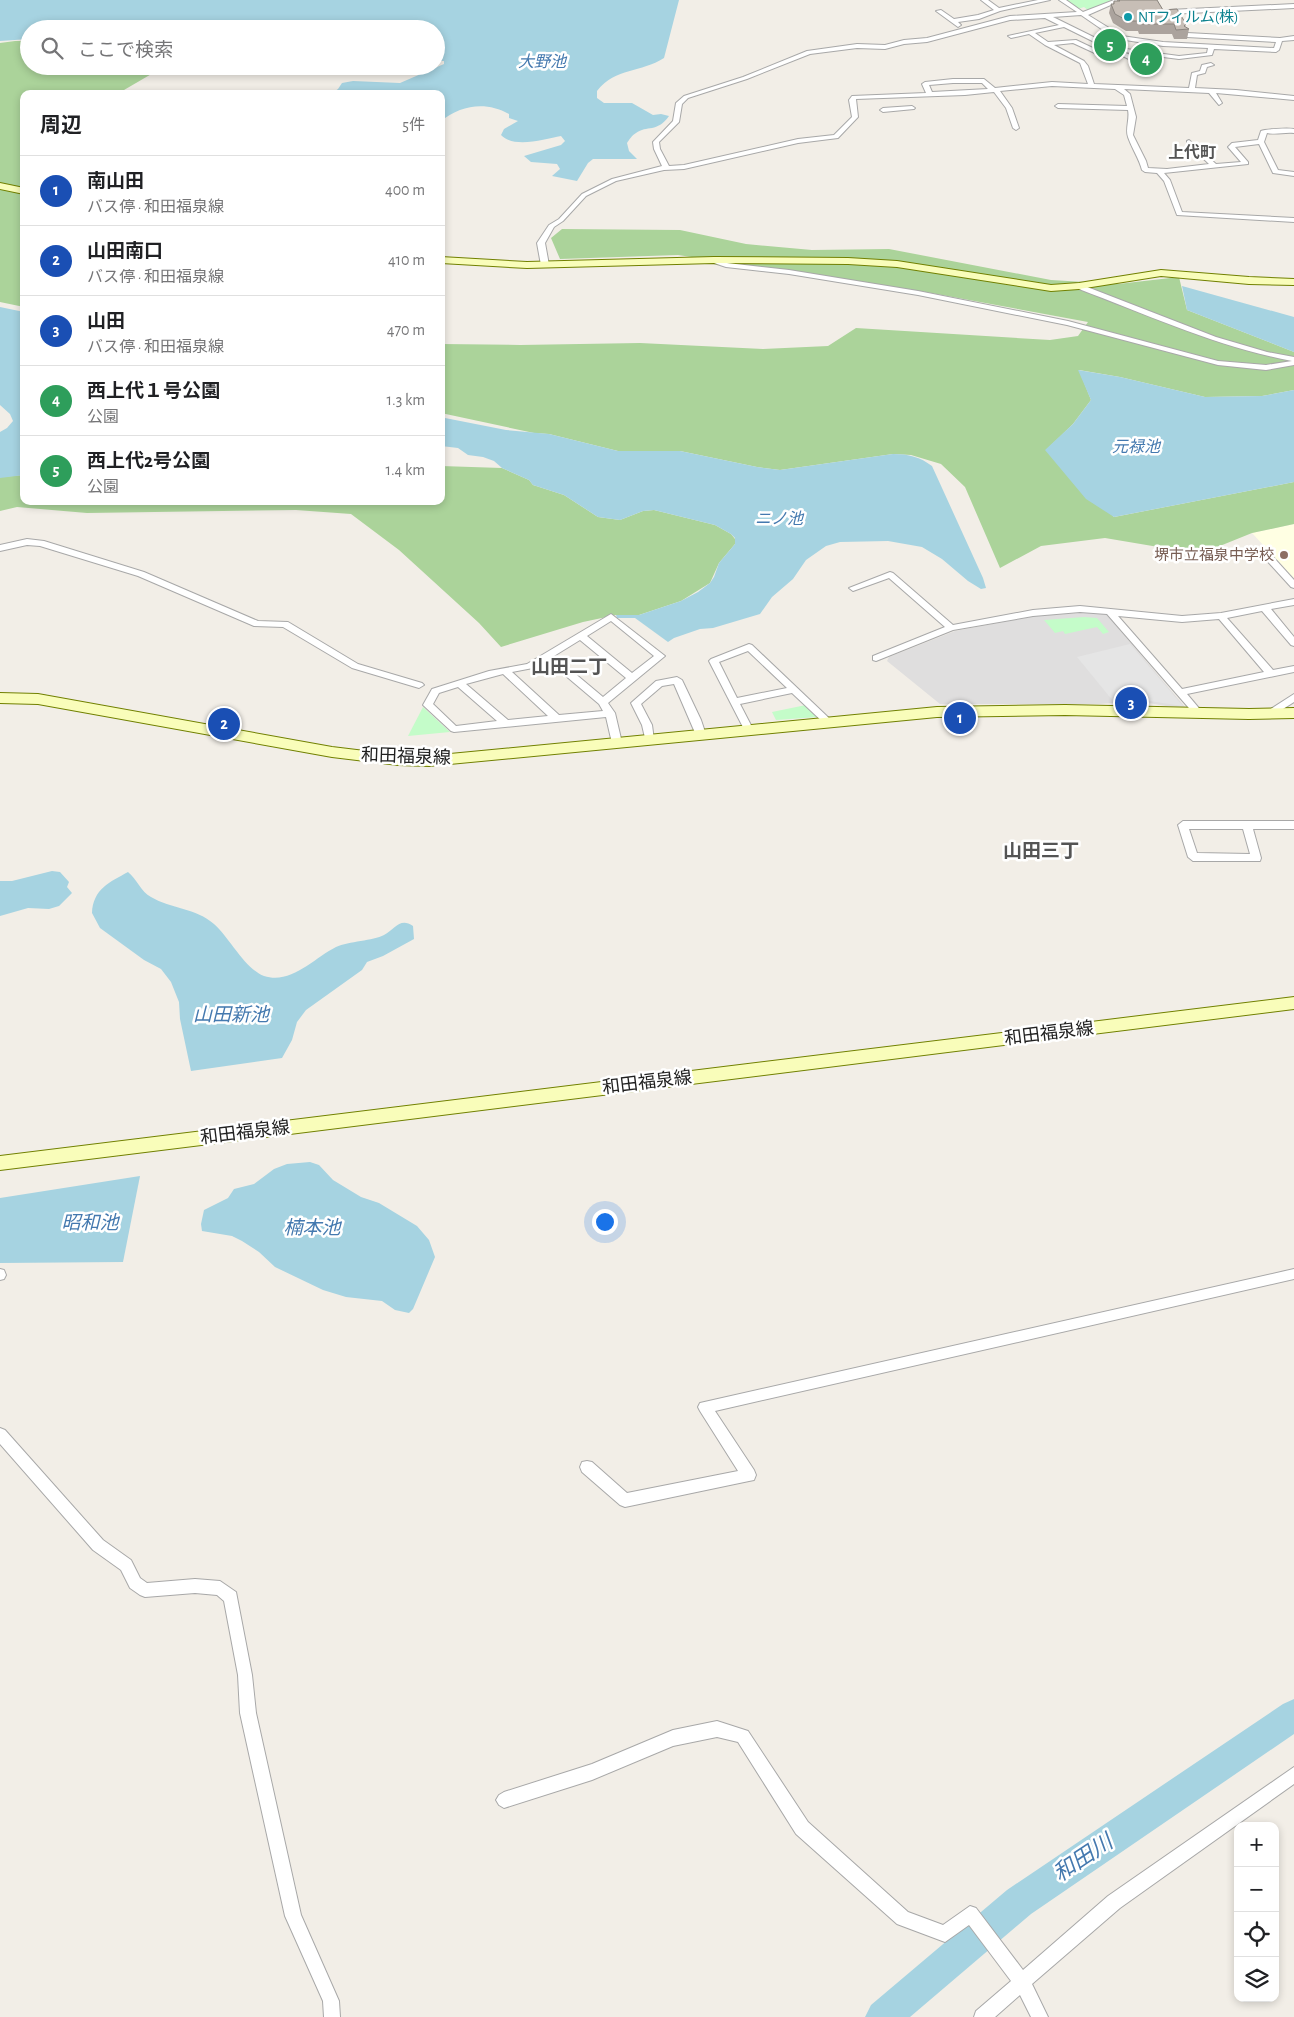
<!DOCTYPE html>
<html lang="ja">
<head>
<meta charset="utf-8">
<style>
  :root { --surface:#fff; --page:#f6f6f6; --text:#202124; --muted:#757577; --line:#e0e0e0; --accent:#d20100 }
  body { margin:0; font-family:"Alegreya Sans","Noto Sans JP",sans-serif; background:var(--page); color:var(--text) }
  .controls { position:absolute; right:15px; bottom:15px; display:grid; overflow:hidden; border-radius:10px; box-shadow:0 2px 8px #0003 }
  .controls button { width:45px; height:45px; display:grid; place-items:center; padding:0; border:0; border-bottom:1px solid var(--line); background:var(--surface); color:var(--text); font:25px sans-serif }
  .you { position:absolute; left:604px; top:1221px; width:18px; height:18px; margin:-12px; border:4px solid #fff; border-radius:50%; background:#1a73e8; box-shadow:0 0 0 8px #1a73e833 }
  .badge { display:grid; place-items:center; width:32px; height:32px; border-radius:50%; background:var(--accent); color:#fff; font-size:16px; font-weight:700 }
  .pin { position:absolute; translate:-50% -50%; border:2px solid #fff; box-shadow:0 1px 5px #0006 }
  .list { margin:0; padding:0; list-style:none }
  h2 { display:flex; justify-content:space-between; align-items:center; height:65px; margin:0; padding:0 20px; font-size:21px }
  h2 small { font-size:16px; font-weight:400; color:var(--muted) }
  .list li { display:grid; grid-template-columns:32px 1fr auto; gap:15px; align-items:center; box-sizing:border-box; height:70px; padding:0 20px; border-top:1px solid var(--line) }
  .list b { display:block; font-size:19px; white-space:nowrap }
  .list p { margin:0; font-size:16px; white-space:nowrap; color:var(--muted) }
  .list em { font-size:16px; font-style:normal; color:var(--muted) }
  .icon { flex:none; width:28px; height:28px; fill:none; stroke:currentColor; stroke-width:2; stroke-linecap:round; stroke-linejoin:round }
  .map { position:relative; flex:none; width:1294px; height:2017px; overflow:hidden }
  .search { position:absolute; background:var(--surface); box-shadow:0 2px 8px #0003; left:20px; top:20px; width:425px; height:55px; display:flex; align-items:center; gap:12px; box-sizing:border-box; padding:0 18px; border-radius:28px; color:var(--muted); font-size:19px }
  .panel { position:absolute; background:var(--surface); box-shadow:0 2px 8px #0003; left:20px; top:90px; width:425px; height:415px; border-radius:10px }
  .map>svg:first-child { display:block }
</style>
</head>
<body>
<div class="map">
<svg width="1294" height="2017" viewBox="0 0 1294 2017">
  <rect width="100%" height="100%" fill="#f2eee7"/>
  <polygon fill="#dfdede" points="1080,613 1102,613 1107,615 1185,707 1166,706 1137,701 1100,704 940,704 887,661 889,657 955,631 1036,616"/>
  <polygon fill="#ffffe3" points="1294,524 1294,578 1252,533"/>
  <g fill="#abd39a">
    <polygon points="15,41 29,41 29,66 193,66 193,68 160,69 124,90 121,94 24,94 24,307 0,302 0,43"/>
    <polygon points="562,229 680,230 746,244 812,250 889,249 1051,280 1118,284 1179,277 1187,310 1294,352 1294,390 1262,396 1205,397 1120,377 1079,370 1091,400 1073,424 1046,450 1114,517 1294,482 1294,524 1252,533 1200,554 1105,538 1041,546 1000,568 965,487 941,464 911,455 893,454 780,470 757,467 680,451 618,451 549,434 534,433 441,413 441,344 520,345 640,343 763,349 828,346 856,328 1050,340 1078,336 1088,322 920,291 678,255 560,259 551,238"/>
    <polygon points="441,466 502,468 529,480 533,485 564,495 598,517 620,520 643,511 654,510 715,525 731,534 735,539 735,544 719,563 710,583 681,601 639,615 616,615 583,622 501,647 479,623 399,550 351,514 296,510 87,513 17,507 0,511 0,477 24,475 24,501 441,501"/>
  </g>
  <g fill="#c4fcc9">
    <polygon points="1065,0 1112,0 1088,10 1084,7 1078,9"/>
    <polygon points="1084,617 1097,618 1109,632 1103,634 1097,627 1065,634 1063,631 1055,633 1044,620"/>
    <polygon points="806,705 818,717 776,720 772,712"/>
    <polygon points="423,707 450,732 408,736"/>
  </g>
  <polygon fill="#e5e5e5" points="1130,644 1136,651 1183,706 1136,699 1113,701 1077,657"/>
  <g fill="#a6d3e1">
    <path d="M0,0H679L664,58C641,73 616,67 597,91V98L604,103H632L653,115L661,114L669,116C657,133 647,125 636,133C632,135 629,140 627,143L629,151L637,159H593L588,163L577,181L552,176L560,169L557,164L531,162L524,156L561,145L565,141L561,136C545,139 514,149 501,135L504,129L518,121L509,118V114C486,101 461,105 441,121V94H331L338,89L342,83L353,81L400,83L444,64V61H436V29H29V39L0,41Z"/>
    <polygon points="1182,286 1294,317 1294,352 1187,310"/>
    <polygon points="0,307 24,312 24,475 0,478 0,432 7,428 13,421 10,414 0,405"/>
    <polygon points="1078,370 1120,377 1205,397 1262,396 1294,390 1294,482 1114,517 1086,499 1045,450 1073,424 1091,400"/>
    <path d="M445,418L506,430L549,434L618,451H680L757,467L780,470L893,454C909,454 920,457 932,466L983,578L986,588L981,589L968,581L942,559L922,547L888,541L840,542L826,546L806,560L793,579L772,597L760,614L713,628L700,629L674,638L668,642L635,618H617L616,615H639L681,601L698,592L710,583L714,577L719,563L735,544V538L731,534L715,525L654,510L643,511L620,520L598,517L564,495L533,485L529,480L502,468L494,461L483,457L468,455L458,448L441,446V420Z"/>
    <polygon points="52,871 60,872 69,882 67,887 72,893 59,906 49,909 28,908 0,916 0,881 12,881"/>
    <path d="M128,872C137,879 141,892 151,897C171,909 196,908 214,924C229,937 245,969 264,976C291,985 314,958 336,947C349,941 373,941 384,935C395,929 400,917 413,926L414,939L383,956L367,962L362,970L306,1010L297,1022L292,1040L282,1058L191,1071L180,1019L179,1002L171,982L161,969L144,960L100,928L92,913C93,889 110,882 128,872Z"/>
    <polygon points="310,1162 319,1165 333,1180 361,1197 379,1203 417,1226 429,1240 435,1257 413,1309 409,1313 395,1310 382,1301 346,1297 323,1290 275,1267 259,1252 242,1241 232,1236 202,1231 201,1224 204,1210 228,1198 234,1189 254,1184 274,1169 287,1164"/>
    <polygon points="140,1176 123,1262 0,1263 0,1198"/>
  </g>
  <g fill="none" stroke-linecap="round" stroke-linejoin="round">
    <polygon fill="#a6d3e1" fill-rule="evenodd" points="1294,1699 1294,1734 1031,1914 910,2017 865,2017 871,2005 1007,1890 1283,1704"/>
    <defs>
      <g id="street">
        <polygon points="981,0 988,0 999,8 1038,0 1050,0 1000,11 979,19 958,22 961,25 958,27 936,11 941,10 954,19 978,15 994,10"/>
        <path d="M1059,0H1066L1083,12L1114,0H1122L1088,15L1122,36L1163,42L1274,48L1276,42L1187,37L1184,35L1187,33L1280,38L1294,36V40L1282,41L1279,50L1276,52L1214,49L1212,55L1179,59L1124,52L1157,69V71L1155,72L1064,27L1035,33L1048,42L1076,40L1116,59V61H1112L1073,43L1054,45L1084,61L1088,66L1094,84L1189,88L1192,73L1200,71L1202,65L1211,63L1214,65L1207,67L1205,73L1197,75L1195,88L1236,90L1294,96V100L1216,93L1222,103L1219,105L1209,93L1124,89L1130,94L1136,117L1133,135L1146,161L1148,168L1167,169L1209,164L1187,143V141L1189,140L1216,164L1241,162L1228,147L1232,143L1258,140L1261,131C1265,129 1288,128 1294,129V133C1284,132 1277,135 1267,133L1264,142L1278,170L1294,172V176L1273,173L1259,144L1235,147L1248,162V164L1164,173L1170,180L1182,212L1294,218V222L1177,215L1164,181L1157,173L1145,172L1142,170C1139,158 1132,149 1128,137C1125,129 1130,119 1128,110L1058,108L1055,106L1058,104L1127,106L1124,95L1115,89L1052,86L1000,91L1012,108L1019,128L1016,130L1013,128L1006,108L994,92L965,95L856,99L858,117L838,138L798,143L684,169L664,170L616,181L586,196L563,221L554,227L545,243L549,265L545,267L541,265L537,243L549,225L559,219L582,194L612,179L662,166L654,149L653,142L673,121L676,103L684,96L743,77L807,51L857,44L885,45L904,40L927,38L1010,16L1077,12ZM1081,15L1113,37L1119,39L1163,46L1208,48L1207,53L1179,56L1126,49L1124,52L1053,17ZM1045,18L1059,25L1008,36L1011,38L1029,34L1045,45L1080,63L1088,84L1052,82L995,88L984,79H953L925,82L922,84L926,93L852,96L849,100L852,117L834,135L798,139L684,165L669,166L660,149L659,142L679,122L682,104L688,98L747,79L810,54L857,48L885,49L904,44L927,42L1010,20ZM953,83H982L988,89L932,92L929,85Z"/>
        <polygon points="1294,4 1294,8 1169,14 1166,12 1169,10"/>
        <polygon points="912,106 915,108 914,109 883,112 880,110 883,108"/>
        <path d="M711,258L727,263L789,270L918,291L1068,321L1218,361L1266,365L1292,361C1218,347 1150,316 1079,289L1078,287L1082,285L1216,337L1267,352L1294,357V365L1266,370L1218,365L1067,325L918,295L789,274L726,267L711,262Z"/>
        <polygon points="27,539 44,541 144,572 258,621 288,622 358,664 422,683 424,685 419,688 352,668 283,627 254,626 138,576 40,546 27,545 0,551 0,545"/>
        <polygon points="1263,548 1266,549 1294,580 1294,588 1291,587 1260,553 1259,551"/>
        <path d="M890,572L893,573L953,625L1033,610L1080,606L1182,616L1221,613L1294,599V605L1271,609L1294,637V646L1291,645L1262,611L1227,618L1273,670L1294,666V672L1187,694L1203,713L1201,715H1195L1107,614L1080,612L1033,616L953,630L876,661L873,660V656L945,627L889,578L853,591L849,588ZM1118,616L1182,622L1219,619L1264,672L1182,689Z"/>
        <path d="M611,614L665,656L608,703L615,713L622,743L620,745H614L612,743L606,717L454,732L451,731L423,705L432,689L489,671L527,664ZM611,621L654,656L632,673L587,636ZM580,640L626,678L603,697L554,656ZM547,660L599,704L603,711L559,715L512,672L533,668ZM503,674L548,716L508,720L466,684ZM458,687L497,721L456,726L433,704L439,693Z"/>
        <path d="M749,644L752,645L832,721L834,723L832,725H826L792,693L740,704L754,731L752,733H746L709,661L711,659ZM748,651L787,688L737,698L719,662Z"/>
        <polygon points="677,677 682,680 701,720 706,735 701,738 696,735 674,684 662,686 641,704 652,725 654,740 649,743 646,742 642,725 631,703 656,681"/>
        <polygon points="1294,694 1294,702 1272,716 1266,716 1264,714 1266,712"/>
        <path d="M1183,821H1294V829H1253L1261,858L1260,861H1193L1188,857L1178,825ZM1189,829H1243L1250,854L1197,853Z"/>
        <polygon points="0,1269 4,1270 6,1275 4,1279 0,1280"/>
        <polygon points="1294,1269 1294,1279 715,1411 754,1470 756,1475 754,1480 749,1481 625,1507 620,1505 582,1472 580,1467 582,1462 587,1461 592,1462 627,1493 738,1471 700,1411 698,1407 700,1403"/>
        <polygon points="0,1428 5,1430 103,1540 131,1560 140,1578 147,1583 195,1579 220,1581 236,1592 252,1675 256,1713 301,1915 339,2001 340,2017 324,2017 323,2001 285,1916 240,1713 238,1675 224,1601 217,1595 195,1593 145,1597 140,1595 130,1588 121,1570 93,1550 0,1444"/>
        <polygon points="717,1721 748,1731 808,1822 908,1912 943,1925 970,1906 976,1908 1023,1970 1108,1896 1294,1767 1294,1784 1120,1908 1032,1984 1048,2017 1031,2017 1020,1995 995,2017 974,2017 976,2011 1011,1981 969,1925 945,1942 897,1924 796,1834 738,1742 717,1737 673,1746 592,1780 504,1808 499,1805 496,1800 499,1795 504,1792 592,1764 673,1730"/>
      </g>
      <g id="secondary">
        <polygon points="0,183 24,188 24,194 0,189"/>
        <polygon points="441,257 527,262 714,257 848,258 897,261 1051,285 1079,283 1161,270 1249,277 1294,279 1294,285 1249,284 1161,276 1079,289 1051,291 897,267 848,264 714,263 527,268 441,263"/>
        <polygon points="0,693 38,694 332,747 398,755 429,756 937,707 1065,705 1249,709 1294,708 1294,718 1249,719 1065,715 937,717 429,766 398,765 332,757 38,704 0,703"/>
        <polygon points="1294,997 1294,1009 0,1170 0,1156"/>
      </g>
    </defs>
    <use href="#street" stroke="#a8a8a8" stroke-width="2"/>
    <use href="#secondary" stroke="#718000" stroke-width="2"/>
    <use href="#street" fill="#fff" fill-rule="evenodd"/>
    <use href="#secondary" fill="#f9fdba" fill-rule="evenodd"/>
  </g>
  <polygon fill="#aba39d" points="1117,0 1157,0 1163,10 1186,24 1185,27 1189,29 1187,39 1174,39 1172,34 1139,34 1138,31 1126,31 1113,23 1109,13 1111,4 1113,4 1114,1 1117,1"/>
  <polygon fill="#c7beb6" stroke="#8b857f" points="1119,0 1157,0 1163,10 1177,9 1186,24 1184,26 1189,29 1176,30 1174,24 1141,24 1140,21 1128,21 1115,14 1111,4 1114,4 1114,1 1120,1"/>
  <circle fill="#0f9aa8" stroke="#fff" stroke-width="2" cx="1128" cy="17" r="5"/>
  <circle fill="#8d6e63" stroke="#fff" stroke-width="2" cx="1284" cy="555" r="5"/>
  <g text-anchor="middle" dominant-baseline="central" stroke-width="5" stroke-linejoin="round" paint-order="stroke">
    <g font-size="15" fill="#0d838f" stroke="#fff" text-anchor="start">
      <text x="1138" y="17">NTフィルム(株)</text>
    </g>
    <g font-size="15" fill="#785e54" stroke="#fff" text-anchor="end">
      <text x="1274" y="555">堺市立福泉中学校</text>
    </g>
    <g font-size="16" font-style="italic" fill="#4479af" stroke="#fff">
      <text x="542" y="62">大野池</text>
      <text x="1136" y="447">元禄池</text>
      <text x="779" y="519">ニノ池</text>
    </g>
    <g font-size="16" font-weight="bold" fill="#545454" stroke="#fff">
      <text x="1192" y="153">上代町</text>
    </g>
    <g font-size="18" fill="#212121" stroke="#fff">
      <text transform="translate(406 757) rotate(2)">和田福泉線</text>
      <text transform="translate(1049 1034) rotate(-7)">和田福泉線</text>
      <text transform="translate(647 1083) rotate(-7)">和田福泉線</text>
      <text transform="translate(245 1133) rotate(-7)">和田福泉線</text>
    </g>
    <g font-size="19" font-weight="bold" fill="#545454" stroke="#fff">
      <text x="569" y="667">山田二丁</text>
      <text x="1041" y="851">山田三丁</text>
    </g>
    <g font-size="19" font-style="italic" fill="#4479af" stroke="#fff">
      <text x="231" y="1015">山田新池</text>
      <text x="90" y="1223">昭和池</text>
      <text x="312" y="1228">楠本池</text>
    </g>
    <g font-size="22" font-style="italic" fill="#4479af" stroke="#fff">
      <text transform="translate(1083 1858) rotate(-34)">和田川</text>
    </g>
  </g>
</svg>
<div class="controls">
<button>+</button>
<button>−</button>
<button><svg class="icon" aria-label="locate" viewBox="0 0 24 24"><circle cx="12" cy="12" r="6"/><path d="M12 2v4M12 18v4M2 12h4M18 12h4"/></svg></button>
<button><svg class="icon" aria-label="layers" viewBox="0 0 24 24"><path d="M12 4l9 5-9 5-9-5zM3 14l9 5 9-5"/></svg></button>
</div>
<div class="you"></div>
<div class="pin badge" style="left:960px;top:718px;background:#1a4fb4">1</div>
<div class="pin badge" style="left:224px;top:724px;background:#1a4fb4">2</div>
<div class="pin badge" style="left:1131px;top:703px;background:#1a4fb4">3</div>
<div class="pin badge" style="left:1146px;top:59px;background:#2e9e5b">4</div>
<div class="pin badge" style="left:1110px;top:45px;background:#2e9e5b">5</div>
<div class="search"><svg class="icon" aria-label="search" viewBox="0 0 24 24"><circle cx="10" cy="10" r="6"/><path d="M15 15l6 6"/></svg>ここで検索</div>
<section class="panel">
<h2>周辺<small>5件</small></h2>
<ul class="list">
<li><span class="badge" style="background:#1a4fb4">1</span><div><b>南山田</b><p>バス停 · 和田福泉線</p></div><em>400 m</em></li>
<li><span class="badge" style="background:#1a4fb4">2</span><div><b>山田南口</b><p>バス停 · 和田福泉線</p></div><em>410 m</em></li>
<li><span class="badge" style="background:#1a4fb4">3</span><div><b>山田</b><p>バス停 · 和田福泉線</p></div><em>470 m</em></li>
<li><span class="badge" style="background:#2e9e5b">4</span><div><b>西上代１号公園</b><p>公園</p></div><em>1.3 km</em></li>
<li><span class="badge" style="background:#2e9e5b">5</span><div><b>西上代2号公園</b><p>公園</p></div><em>1.4 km</em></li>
</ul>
</section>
</div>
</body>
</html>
